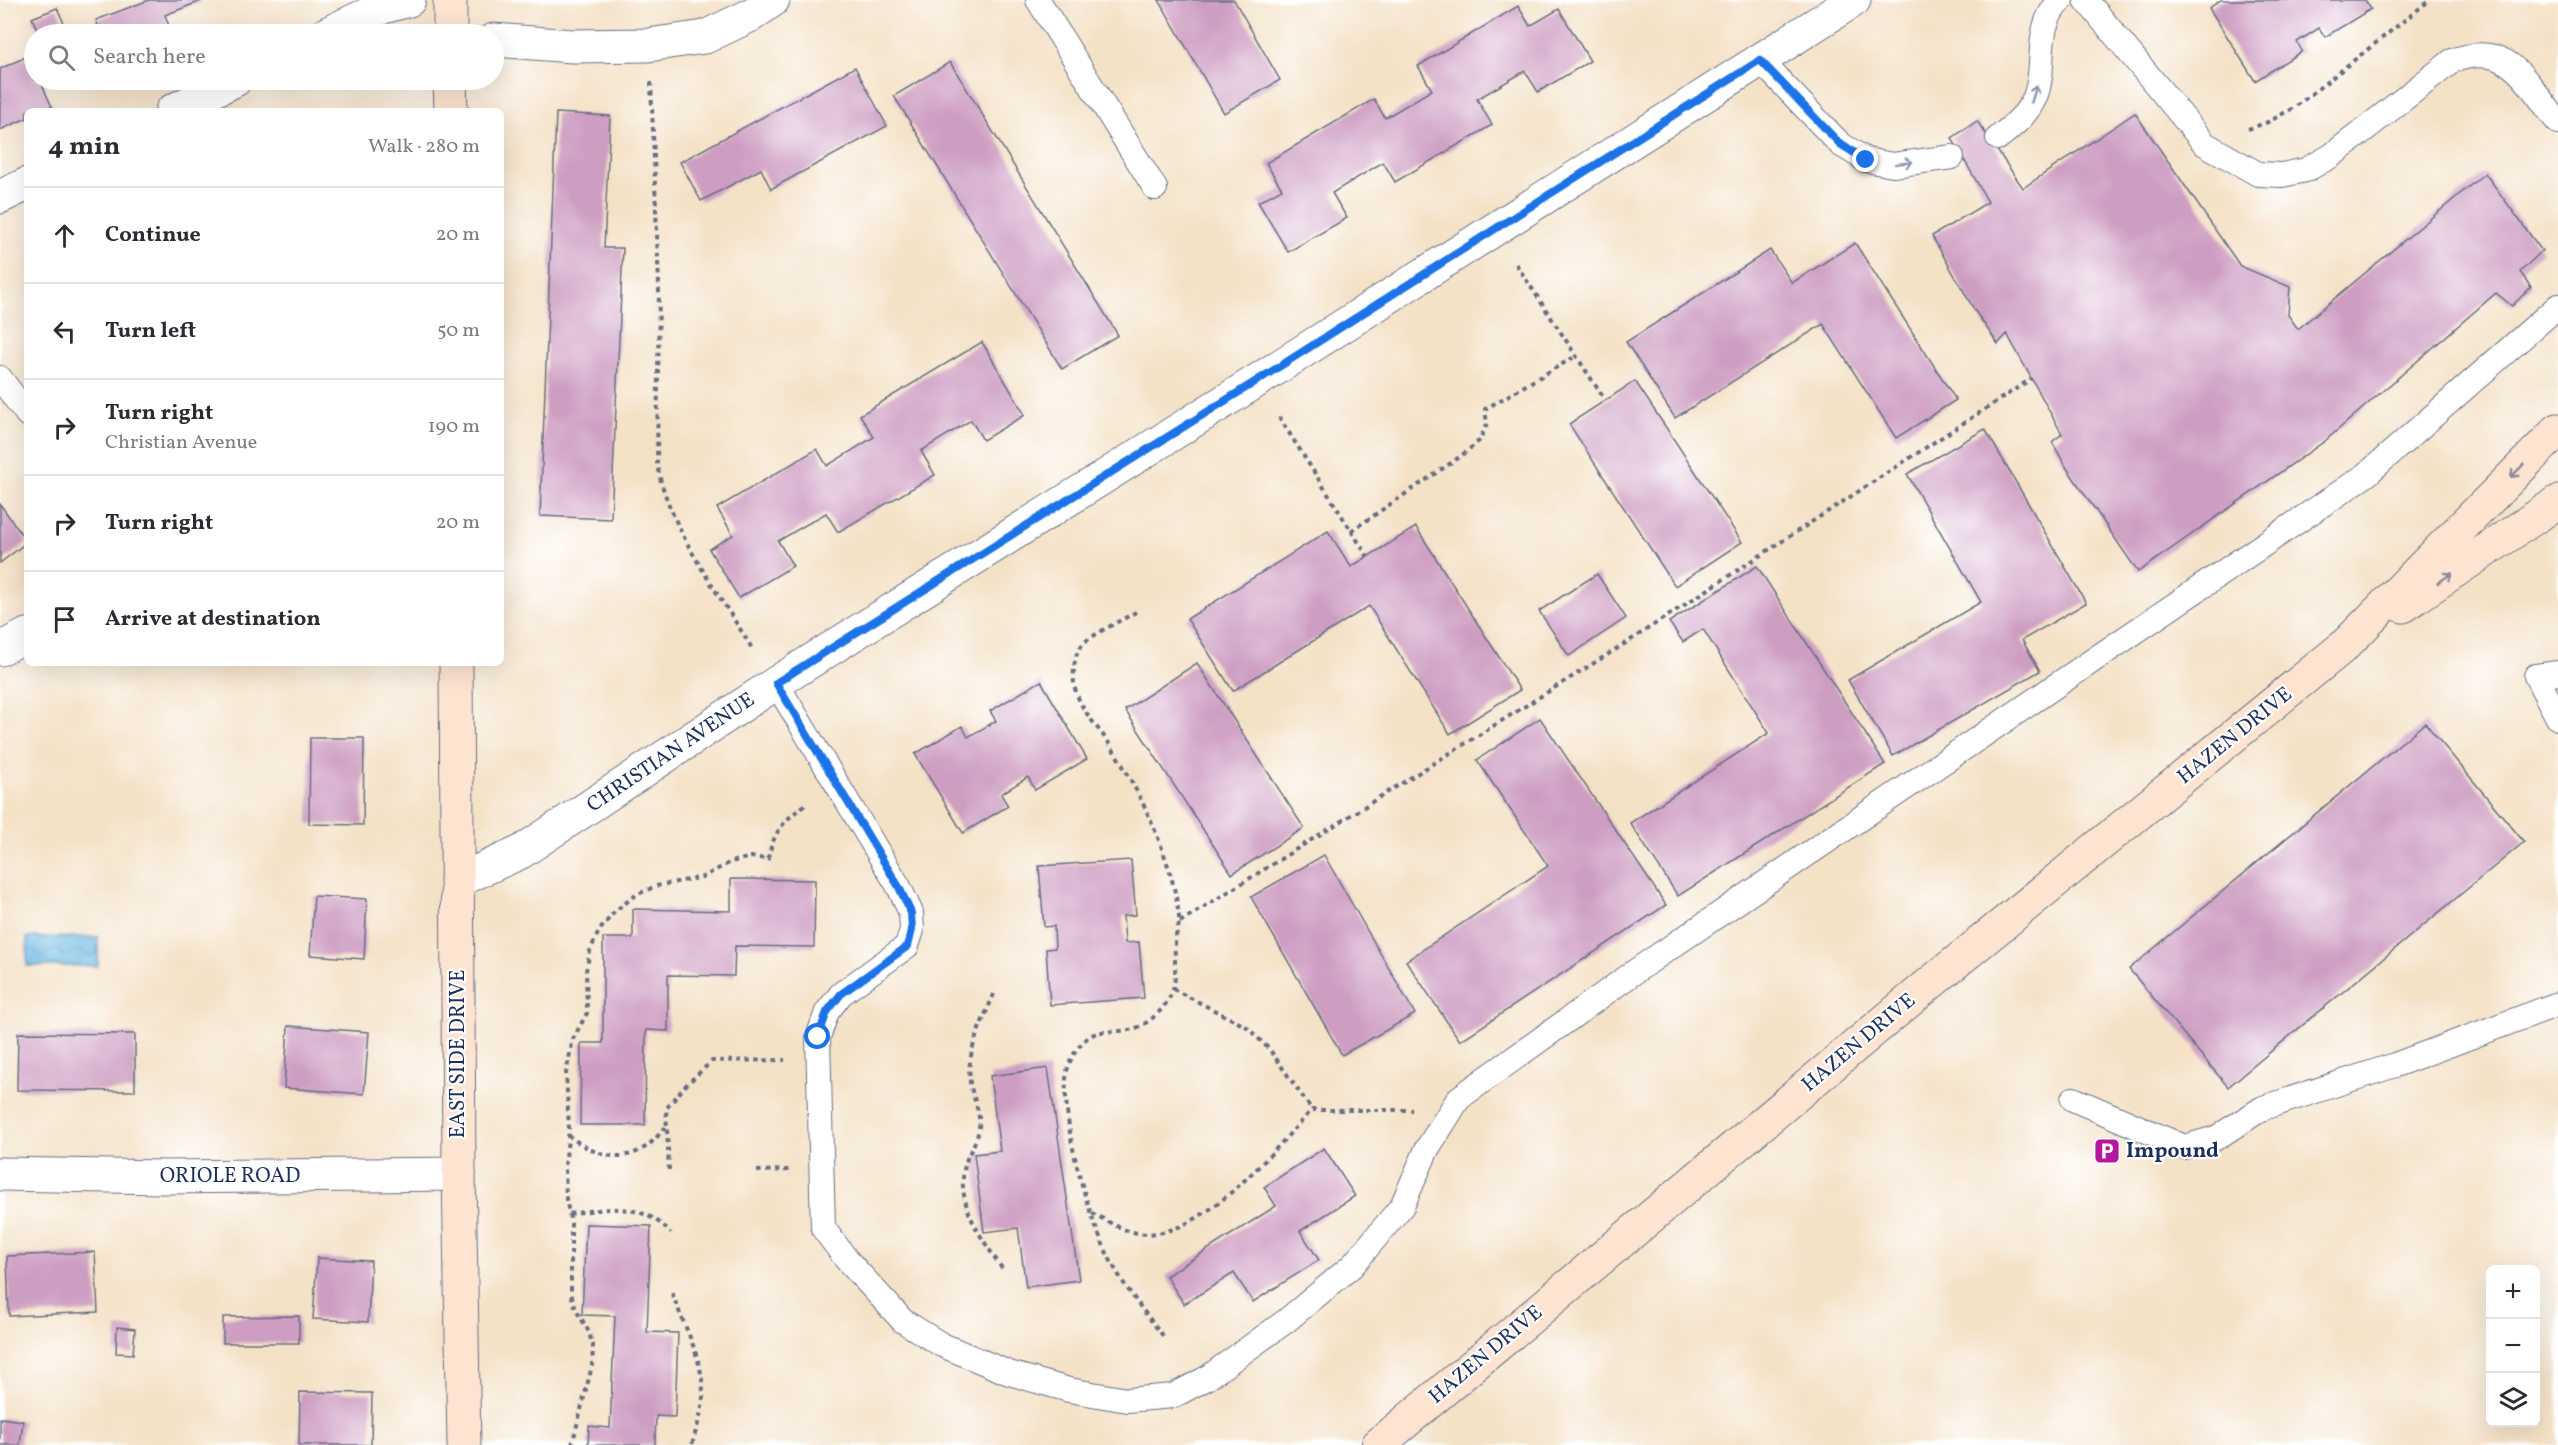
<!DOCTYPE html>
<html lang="en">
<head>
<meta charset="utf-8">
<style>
  :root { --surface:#fff; --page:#f7f7f7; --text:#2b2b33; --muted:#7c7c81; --line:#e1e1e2 }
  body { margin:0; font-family:Vollkorn,serif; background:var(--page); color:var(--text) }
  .controls { position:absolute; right:18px; bottom:18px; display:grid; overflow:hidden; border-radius:9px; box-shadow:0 6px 24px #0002 }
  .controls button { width:54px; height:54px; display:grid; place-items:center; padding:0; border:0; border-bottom:2px solid var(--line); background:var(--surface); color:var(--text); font:30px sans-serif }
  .stop { position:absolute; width:18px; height:18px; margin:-14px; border:4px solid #1a73e8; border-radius:50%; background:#fff }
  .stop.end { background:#1a73e8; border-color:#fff; box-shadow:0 2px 6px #0008 }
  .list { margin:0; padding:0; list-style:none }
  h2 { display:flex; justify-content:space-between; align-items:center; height:78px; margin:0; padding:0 24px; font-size:26px }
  h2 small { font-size:20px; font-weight:400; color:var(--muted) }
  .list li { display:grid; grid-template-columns:39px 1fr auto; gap:18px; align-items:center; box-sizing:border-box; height:96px; padding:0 24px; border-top:2px solid var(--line) }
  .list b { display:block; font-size:22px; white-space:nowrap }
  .list p { margin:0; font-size:20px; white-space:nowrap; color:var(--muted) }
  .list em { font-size:20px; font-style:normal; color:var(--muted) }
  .icon { flex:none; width:33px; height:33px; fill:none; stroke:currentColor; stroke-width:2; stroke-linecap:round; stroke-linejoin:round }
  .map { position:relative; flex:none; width:2558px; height:1445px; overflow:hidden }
  .search { position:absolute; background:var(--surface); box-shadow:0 6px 24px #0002; left:24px; top:24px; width:480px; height:66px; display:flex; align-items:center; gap:15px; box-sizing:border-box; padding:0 21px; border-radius:33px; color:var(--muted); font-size:22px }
  .panel { position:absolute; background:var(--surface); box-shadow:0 6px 24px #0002; left:24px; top:108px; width:480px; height:558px; border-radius:9px }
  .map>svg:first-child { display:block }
</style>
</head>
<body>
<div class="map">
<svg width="2558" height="1445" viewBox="0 0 2558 1445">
  <defs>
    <pattern id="water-waves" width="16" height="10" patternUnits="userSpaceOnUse" patternTransform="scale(1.5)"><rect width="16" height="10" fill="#6ab7e3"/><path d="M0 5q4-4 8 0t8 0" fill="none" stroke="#5695bb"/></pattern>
  </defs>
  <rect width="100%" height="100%" fill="#fff"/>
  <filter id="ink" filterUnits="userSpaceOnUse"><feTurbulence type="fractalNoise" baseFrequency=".0167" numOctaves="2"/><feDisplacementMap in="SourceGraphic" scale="12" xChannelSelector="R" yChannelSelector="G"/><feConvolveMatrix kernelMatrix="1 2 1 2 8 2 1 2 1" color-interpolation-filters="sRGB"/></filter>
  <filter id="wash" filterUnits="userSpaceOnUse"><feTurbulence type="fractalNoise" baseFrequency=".008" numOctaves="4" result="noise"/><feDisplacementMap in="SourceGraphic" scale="24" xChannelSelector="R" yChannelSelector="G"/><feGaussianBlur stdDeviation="1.35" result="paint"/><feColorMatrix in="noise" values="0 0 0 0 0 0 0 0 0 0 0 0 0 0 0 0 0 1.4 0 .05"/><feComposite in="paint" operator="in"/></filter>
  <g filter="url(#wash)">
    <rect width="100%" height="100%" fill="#f4e2c7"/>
    <rect fill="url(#water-waves)" stroke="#4273a0" stroke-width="1.5" x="27" y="937" width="71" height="29"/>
    <g id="blocks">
      <g fill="#ce9ec2">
        <polygon points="149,0 204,0 165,15 172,34 101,34 96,20"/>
        <polygon points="1159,0 1234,0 1280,80 1224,113"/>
        <polygon points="2221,0 2365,0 2371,9 2325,37 2319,28 2297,42 2302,51 2255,81 2209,8"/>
        <polygon points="1518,6 1530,26 1559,9 1590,61 1538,92 1525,71 1477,99 1492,125 1395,182 1383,162 1332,193 1347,218 1288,252 1258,202 1282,189 1266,163 1374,99 1385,118 1432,90 1418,66"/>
        <polygon points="57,8 69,34 39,34 32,18"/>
        <polygon points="34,53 34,80 40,80 52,107 42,111 27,111 27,118 0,130 0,69"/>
        <polygon points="950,62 1118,335 1062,369 894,96"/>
        <polygon points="855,67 887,126 771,189 761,169 701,201 680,162"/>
        <polygon points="556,113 610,116 604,248 623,248 611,519 540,516"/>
        <polygon points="2135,113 2240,266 2290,287 2288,315 2298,329 2485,173 2542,251 2520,272 2531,287 2512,306 2496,293 2325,441 2138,572 2068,470 2052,442 2062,434 2007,334 1998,344 1975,311 1932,236 1988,202 1952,138 1977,121 2023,188"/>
        <polygon points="1855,243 1956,400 1896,438 1823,324 1675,418 1626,342 1770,250 1792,283"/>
        <polygon points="982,342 1025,415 983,440 971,420 921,451 935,475 838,532 826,513 778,541 793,566 739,598 709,549 733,535 717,508 817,449 827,466 874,437 860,415"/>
        <polygon points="1635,381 1742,542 1675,586 1569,424"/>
        <polygon points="1985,429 2086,603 2022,640 2040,671 1893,756 1848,680 1981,602 1907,474"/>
        <polygon points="0,504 27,542 0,563"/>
        <polygon points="1416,527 1520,690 1450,734 1369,606 1233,691 1187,619 1328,531 1351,567"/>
        <polygon points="1757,566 1885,764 1678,896 1630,823 1769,733 1703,629 1683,642 1669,622"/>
        <polygon points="1597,574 1626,618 1569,656 1539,611"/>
        <polygon points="1197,663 1304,828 1232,874 1125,710"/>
        <polygon points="1041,681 1087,759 1035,790 1028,777 1001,794 1008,806 963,833 915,754 962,726 968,737 996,721 990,711"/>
        <polygon points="1540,718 1666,905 1460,1041 1406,961 1548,866 1477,760"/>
        <polygon points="2425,723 2524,842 2228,1087 2129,969"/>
        <polygon points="310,738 364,738 363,825 309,824"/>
        <polygon points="1324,855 1415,1014 1342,1055 1251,897"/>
        <polygon points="1131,860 1136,915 1123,916 1125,943 1139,942 1144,998 1050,1005 1046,949 1055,948 1054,926 1044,927 1039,866"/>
        <polygon points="731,879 815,880 814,947 735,946 734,976 668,975 668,1031 646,1030 645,1125 580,1125 581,1043 603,1043 603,938 633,938 633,909 731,911"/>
        <polygon points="314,896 367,899 364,959 310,955"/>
        <polygon points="288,1026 369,1032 364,1094 284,1088"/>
        <polygon points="18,1033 135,1034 135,1091 17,1090"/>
        <polygon points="1048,1068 1079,1280 1026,1287 1018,1228 984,1232 974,1154 1000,1151 990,1076"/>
        <polygon points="1324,1148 1355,1196 1300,1231 1319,1260 1253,1302 1234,1273 1184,1304 1166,1276 1276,1206 1264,1187"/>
        <polygon points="586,1224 651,1226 647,1332 678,1333 675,1417 656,1416 655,1445 588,1445 589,1426 610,1428 615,1316 582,1315"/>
        <polygon points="95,1252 98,1312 9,1316 7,1256"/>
        <polygon points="317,1258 371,1261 368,1322 313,1319"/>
        <polygon points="299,1316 299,1343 223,1343 223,1317"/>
        <polygon points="117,1327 135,1329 133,1354 116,1353"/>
        <polygon points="300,1392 372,1393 371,1445 299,1445"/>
        <polygon points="0,1418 23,1421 20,1445 0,1445"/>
      </g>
    </g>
  </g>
  <g filter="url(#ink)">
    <use href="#blocks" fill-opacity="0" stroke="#676e83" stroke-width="1.5"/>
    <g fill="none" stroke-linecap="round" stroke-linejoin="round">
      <defs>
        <g id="lane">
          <polyline points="1038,0 1155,188"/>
          <path d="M2086,0L2205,144L2258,174L2282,175L2306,170L2331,156L2452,61C2510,39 2526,83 2558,122"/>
          <polyline points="1760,60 1840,144 1866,160 1893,165 1952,157"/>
          <path d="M1998,138C2013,126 2027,115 2035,97C2048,65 2032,28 2061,0"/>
          <polyline points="0,378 27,414"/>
          <polyline points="2558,673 2536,676 2558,718"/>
          <polyline points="776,683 899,887 911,913 912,930 907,946 841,994 827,1012 818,1037 823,1228 847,1260 903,1321 942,1345 1009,1373 1069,1390 1127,1400 1173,1396 1207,1378 1286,1321 1352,1266 1402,1206 1427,1149 1459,1098 1640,968 2366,475 2558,306"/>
          <polyline points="2073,1099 2184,1147 2216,1138 2263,1108 2395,1065 2558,1004"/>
        </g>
        <g id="street">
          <polyline points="326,34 383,7 409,0"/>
          <polyline points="494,40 572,46 648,45 705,37 751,15 773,0"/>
          <polyline points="172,111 235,80"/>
          <polyline points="0,197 27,184"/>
          <polyline points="0,649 27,635"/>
          <polyline points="457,881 521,852 776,683 1255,382 1854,0"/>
          <polyline points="0,1174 164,1177 459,1174"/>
        </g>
        <g id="secondary">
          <polyline points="450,34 450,0"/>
          <polyline points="450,80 451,111"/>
          <polyline points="2403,606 2558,502"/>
          <polyline points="456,663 459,1174 464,1445"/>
          <polyline points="1378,1445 1928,985 2344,646 2558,430"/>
        </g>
      </defs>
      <use href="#lane" stroke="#676e83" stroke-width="26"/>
      <use href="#street" stroke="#676e83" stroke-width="35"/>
      <use href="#secondary" stroke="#676e83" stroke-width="35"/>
      <g stroke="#676e83" stroke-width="4" stroke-dasharray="4.5 4.5" stroke-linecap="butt">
        <path d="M651,82L659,285L657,465C670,531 719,593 753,650"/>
        <polyline points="2248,129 2268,122 2295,107 2430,0"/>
        <polyline points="1516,264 1605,400"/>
        <polyline points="1279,417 1368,557"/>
        <polyline points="1351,531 1461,456 1479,441 1487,424 1485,409 1576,356"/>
        <path d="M1136,612C1125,618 1088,637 1082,645C1074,654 1073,672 1074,684C1078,708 1098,727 1111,746C1141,794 1173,860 1179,917C1180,926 1175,935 1175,944C1174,958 1177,975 1173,989C1168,1006 1150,1024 1133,1029C1117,1034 1098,1027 1085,1040C1075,1049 1066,1066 1066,1080C1063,1131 1089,1222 1114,1267C1128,1292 1146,1314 1164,1337"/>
        <polyline points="1180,922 1626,643 2031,379"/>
        <polyline points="1173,989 1247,1027 1270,1050 1312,1110"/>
        <path d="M994,994C983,1021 966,1051 970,1082C972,1096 981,1112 979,1127C978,1141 968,1152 965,1165C955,1205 982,1238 1003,1270"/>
        <path d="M568,1135C591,1153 619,1166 647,1146C654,1141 661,1132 667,1126"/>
        <polyline points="669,1170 666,1109 686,1085 712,1061 785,1060"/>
        <polyline points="757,1171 789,1170"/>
        <path d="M1092,1213C1106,1220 1122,1231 1138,1233C1200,1243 1272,1151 1312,1110H1412"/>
        <path d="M569,1214C609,1208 640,1201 671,1233"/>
        <path d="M672,1293C684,1327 703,1357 703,1395C703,1411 696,1429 692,1445"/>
        <path d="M572,1445L592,1366L593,1345L587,1328L576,1310L571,1294V1223L566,1199L565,1167L569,1129L566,1073L573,1039L587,1013L586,971L590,951L599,931L615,911L636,895L656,886L703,877L731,862L751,857L768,859C774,830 785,819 808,803"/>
      </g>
      <use href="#lane" stroke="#fff" stroke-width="24"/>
      <use href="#street" stroke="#fff" stroke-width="33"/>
      <use href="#secondary" stroke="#fde4d1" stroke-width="33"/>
    </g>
    <defs><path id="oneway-shaft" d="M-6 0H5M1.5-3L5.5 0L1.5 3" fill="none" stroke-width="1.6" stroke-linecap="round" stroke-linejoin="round" transform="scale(1.5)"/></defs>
    <g stroke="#8d97ae">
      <use href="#oneway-shaft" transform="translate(2034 94) rotate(-73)"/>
      <use href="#oneway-shaft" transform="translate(1904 163) rotate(-7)"/>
    </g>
    <g stroke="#8c8a98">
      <use href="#oneway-shaft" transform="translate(2517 471) rotate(135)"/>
      <use href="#oneway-shaft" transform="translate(2445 578) rotate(-34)"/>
    </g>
  </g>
  <g fill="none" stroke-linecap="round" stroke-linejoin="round" filter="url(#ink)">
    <polyline stroke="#1a73e8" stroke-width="8" points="818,1037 827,1012 841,994 908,946 912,930 911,913 899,887 776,683 1255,382 1760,60 1840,144 1866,160"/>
  </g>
  <defs>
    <symbol id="parking-square" viewBox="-11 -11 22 22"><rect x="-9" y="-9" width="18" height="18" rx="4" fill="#b5179e" stroke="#fff"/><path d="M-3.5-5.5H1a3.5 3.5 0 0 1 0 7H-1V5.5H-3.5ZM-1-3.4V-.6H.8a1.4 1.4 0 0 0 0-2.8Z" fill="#fff"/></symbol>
  </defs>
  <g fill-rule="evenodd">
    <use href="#parking-square" x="2092" y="1136" width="30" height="30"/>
  </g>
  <g text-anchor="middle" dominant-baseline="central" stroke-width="4.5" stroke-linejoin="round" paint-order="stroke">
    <g font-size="21" fill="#1b2f5e" stroke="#fff">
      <text transform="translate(2235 736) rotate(-39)">HAZEN DRIVE</text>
      <text transform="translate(671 753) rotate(-34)">CHRISTIAN AVENUE</text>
      <text transform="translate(1859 1043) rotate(-40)">HAZEN DRIVE</text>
      <text transform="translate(458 1054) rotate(-90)">EAST SIDE DRIVE</text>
      <text x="230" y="1176">ORIOLE ROAD</text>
      <text transform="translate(1486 1355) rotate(-40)">HAZEN DRIVE</text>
    </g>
    <g font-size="21" font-weight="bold" fill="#1b2f5e" stroke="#fff" text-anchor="start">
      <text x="2126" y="1151">Impound</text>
    </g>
  </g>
</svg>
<div class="controls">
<button>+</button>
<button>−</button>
<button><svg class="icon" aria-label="layers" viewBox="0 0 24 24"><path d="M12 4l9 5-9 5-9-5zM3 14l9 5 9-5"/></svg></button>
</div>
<div class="stop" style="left:818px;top:1037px"></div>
<div class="stop end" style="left:1866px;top:160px"></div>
<div class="search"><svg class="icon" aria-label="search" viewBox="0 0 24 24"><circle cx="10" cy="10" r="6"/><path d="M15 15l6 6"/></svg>Search here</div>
<section class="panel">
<h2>4 min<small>Walk · 280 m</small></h2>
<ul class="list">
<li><svg class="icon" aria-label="ahead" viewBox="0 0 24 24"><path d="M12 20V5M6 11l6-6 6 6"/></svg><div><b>Continue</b></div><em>20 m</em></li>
<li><svg class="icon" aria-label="left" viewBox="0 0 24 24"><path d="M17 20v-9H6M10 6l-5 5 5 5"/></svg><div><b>Turn left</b></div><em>50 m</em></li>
<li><svg class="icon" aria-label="right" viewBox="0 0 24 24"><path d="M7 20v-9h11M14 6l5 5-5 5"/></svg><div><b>Turn right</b><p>Christian Avenue</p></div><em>190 m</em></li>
<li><svg class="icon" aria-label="right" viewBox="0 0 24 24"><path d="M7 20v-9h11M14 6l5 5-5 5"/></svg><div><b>Turn right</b></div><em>20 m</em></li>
<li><svg class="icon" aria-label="arrive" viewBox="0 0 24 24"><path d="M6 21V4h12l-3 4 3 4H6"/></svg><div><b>Arrive at destination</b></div></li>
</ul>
</section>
</div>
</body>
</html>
